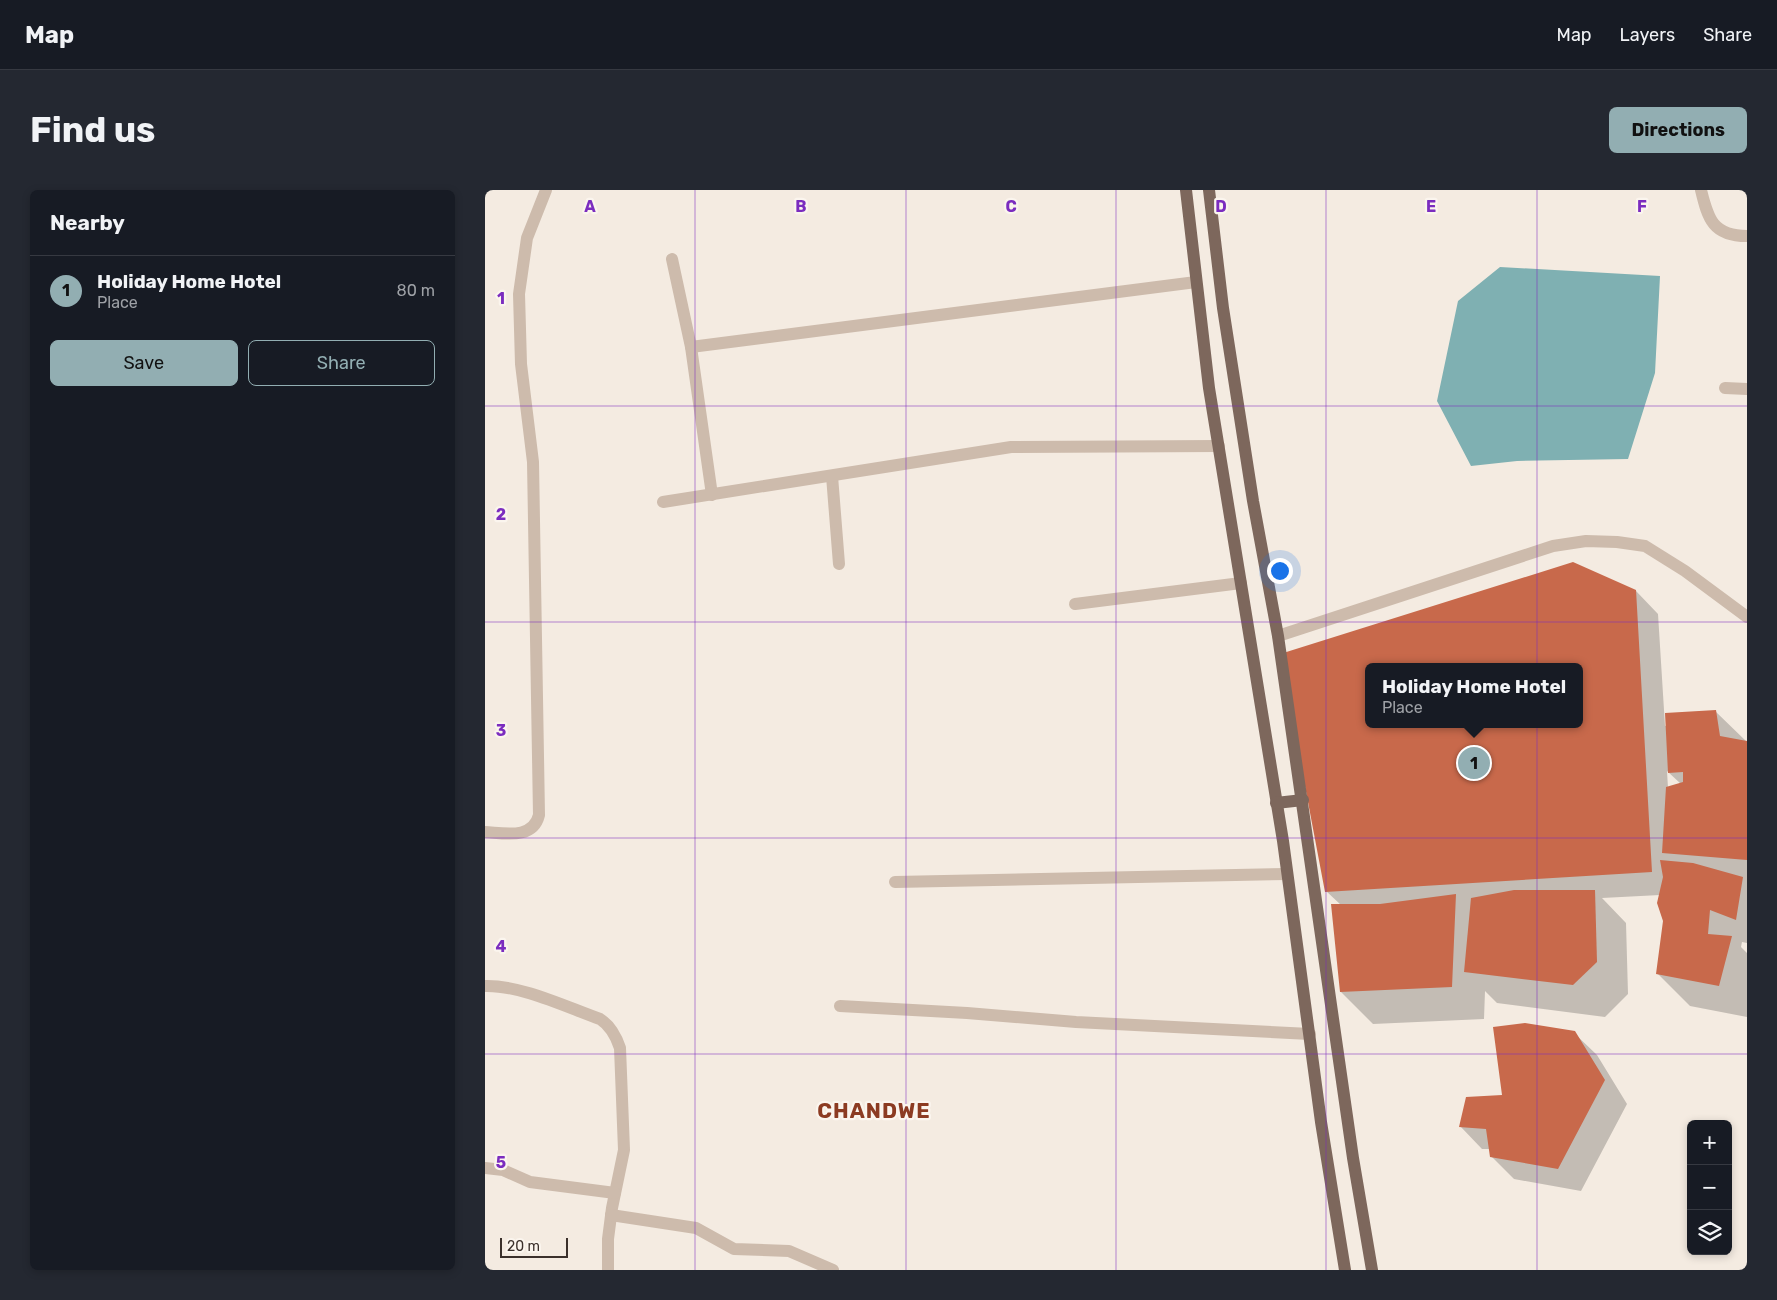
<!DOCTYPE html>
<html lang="en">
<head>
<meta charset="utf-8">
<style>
  :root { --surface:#171b24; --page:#242831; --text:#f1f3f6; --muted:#9ea1a6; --line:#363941; --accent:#92aeb2 }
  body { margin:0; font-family:Rubik,sans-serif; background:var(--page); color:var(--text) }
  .controls { position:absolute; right:15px; bottom:15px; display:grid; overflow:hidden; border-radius:8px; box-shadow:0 2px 8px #0003 }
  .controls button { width:45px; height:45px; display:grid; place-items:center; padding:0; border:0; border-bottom:1px solid var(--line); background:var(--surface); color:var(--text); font:25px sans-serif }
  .scale { position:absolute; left:15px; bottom:12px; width:68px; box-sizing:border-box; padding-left:5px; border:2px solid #3b302b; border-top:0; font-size:14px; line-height:18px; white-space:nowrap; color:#3b302b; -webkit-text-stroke:4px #fbf5ee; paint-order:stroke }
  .you { position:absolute; left:794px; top:380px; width:18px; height:18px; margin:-12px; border:4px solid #fff; border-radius:50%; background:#1a73e8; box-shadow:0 0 0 8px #1a73e833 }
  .badge { display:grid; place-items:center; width:32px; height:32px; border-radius:50%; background:var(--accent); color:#111; font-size:16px; font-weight:700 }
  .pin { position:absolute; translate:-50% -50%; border:2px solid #fff; box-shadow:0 1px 5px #0006 }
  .popup { position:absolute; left:880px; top:473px; width:218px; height:65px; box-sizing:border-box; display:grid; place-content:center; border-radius:8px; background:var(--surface); filter:drop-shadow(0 1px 4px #0005); font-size:16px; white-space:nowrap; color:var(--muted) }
  .popup b { font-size:19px; color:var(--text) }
  .popup::after { content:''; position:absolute; left:50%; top:100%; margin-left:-10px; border:10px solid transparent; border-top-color:var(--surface) }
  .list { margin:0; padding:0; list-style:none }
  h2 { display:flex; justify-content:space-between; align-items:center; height:65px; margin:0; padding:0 20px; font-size:21px }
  h2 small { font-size:16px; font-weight:400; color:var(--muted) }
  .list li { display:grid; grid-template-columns:32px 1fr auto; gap:15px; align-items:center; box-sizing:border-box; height:70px; padding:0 20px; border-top:1px solid var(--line) }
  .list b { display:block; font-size:19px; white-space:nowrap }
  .list p { margin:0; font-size:16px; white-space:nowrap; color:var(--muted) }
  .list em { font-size:16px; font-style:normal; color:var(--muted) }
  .actions { display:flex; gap:10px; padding:15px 20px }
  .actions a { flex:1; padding:11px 0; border:1px solid var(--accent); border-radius:8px; text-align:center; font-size:18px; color:var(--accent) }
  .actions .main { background:var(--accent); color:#111 }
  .icon { flex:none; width:28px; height:28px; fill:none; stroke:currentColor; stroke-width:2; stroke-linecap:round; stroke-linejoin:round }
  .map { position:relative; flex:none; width:1262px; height:1080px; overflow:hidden; border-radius:8px }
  header { display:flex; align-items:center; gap:30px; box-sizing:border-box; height:70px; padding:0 25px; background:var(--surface); border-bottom:1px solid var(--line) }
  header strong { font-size:24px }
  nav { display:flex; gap:28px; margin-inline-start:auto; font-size:18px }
  .intro { display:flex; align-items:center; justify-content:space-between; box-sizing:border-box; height:120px; padding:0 30px }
  h1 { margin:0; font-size:35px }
  .button { padding:12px 22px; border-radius:8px; background:var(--accent); color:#111; font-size:18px; font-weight:700 }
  main { display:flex; gap:30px; padding:0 30px }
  aside { flex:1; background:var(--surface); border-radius:8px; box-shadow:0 2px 8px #0003 }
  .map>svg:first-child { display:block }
</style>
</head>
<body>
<header>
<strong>Map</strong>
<nav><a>Map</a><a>Layers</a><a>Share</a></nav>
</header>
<div class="intro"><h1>Find us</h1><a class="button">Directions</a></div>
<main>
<aside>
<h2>Nearby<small></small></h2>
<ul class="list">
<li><span class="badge">1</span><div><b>Holiday Home Hotel</b><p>Place</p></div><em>80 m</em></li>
</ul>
<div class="actions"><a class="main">Save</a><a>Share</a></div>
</aside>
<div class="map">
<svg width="1262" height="1080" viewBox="0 0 1262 1080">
  <rect width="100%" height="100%" fill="#f4ebe1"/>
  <polygon fill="#7fb0b2" points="1015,77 1175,86 1170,183 1143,269 1032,271 986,276 952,211 973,111"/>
  <g fill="#0003" fill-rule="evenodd">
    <path d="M1151,401L1173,424L1180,536L1230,521L1262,552V753L1257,752L1256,757L1262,763V827L1205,816L1173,784L1180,731L1175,705L1117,708L1141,733L1143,804L1120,827L1012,813L1000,801L999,829L888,834L856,802V715L841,701L797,465ZM884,477H1094V534H884ZM1182,581L1196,594L1183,598Z"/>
    <polygon points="1089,843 1112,865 1142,914 1096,1001 1029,989 1006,966 1005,959 997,959 975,936 1018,906"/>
  </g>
  <g fill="#c8694b" fill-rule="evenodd">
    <path d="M1088,372L1151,400L1167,682L840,702L795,464ZM884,477H1094V534H884Z"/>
    <polygon points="1231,520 1235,546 1262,551 1262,670 1177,663 1181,597 1198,592 1198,582 1183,583 1180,523"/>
    <polygon points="1175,670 1208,673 1258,687 1251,730 1225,720 1223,744 1247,746 1234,796 1171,784 1178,731 1172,713 1178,687"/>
    <polygon points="1029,700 1110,700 1112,772 1088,795 979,782 986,708"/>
    <polygon points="971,704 967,797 855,802 846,714 895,714"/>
    <polygon points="1040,833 1090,841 1120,890 1073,979 1005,967 1001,939 974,937 981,907 1017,905 1008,837"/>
  </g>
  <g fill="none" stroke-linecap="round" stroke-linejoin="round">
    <g stroke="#cdbbac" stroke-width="12">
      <path d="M1216,0C1223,29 1228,46 1262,46"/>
      <polyline points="187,69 206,157 227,305"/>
      <polyline points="206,157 711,92"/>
      <polyline points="1240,198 1262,199"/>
      <polyline points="347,286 354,374"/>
      <polyline points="178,312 526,257 734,256"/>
      <polyline points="590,414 756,393"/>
      <polyline points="793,446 1068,356 1101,351 1132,352 1160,356 1200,381 1262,427"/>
      <path d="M0,642C19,643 48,650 54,625L48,272L36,174L34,104L42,48L61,0"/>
      <polyline points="410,692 802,684"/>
      <path d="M0,796C36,795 81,817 115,829C126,836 131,846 135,858L139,960L127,1018L123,1049V1080"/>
      <polyline points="355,816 482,823 591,832 825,844"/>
      <polyline points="0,978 18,980 45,992 130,1003"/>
      <polyline points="126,1025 211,1038 249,1059 304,1061 348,1080"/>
    </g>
    <g stroke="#7d675c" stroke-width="12">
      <polyline points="701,0 724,198 798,651 836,932 860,1080"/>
      <polyline points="724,0 738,118 768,311 793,446 868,968 887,1080"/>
      <polyline points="791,613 818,610"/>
    </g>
  </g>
  <path fill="none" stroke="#7b2cbf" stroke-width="1" stroke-opacity="0.55" d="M210,0V1080M421,0V1080M631,0V1080M841,0V1080M1052,0V1080M0,216H1262M0,432H1262M0,648H1262M0,864H1262"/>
  <g text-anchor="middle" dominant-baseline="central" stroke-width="4.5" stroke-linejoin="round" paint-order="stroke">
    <g font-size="21" font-weight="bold" letter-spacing="1" fill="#8c3b22" stroke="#fbf5ee">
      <text x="389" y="920">CHANDWE</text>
    </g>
  </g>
  <g font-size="16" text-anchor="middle" font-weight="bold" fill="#7b2cbf" stroke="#fbf5ee" stroke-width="4.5" stroke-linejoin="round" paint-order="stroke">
    <text x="105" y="22">A</text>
    <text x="316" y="22">B</text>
    <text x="526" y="22">C</text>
    <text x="736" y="22">D</text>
    <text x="946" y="22">E</text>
    <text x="1157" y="22">F</text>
    <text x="16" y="114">1</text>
    <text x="16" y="330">2</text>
    <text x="16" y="546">3</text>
    <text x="16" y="762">4</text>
    <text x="16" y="978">5</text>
  </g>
</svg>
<div class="controls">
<button>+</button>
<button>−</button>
<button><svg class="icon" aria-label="layers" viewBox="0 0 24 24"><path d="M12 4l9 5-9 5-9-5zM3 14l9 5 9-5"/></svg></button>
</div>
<div class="scale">20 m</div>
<div class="you"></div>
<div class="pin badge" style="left:989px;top:573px">1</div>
<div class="popup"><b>Holiday Home Hotel</b>Place</div>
</div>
</main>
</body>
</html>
